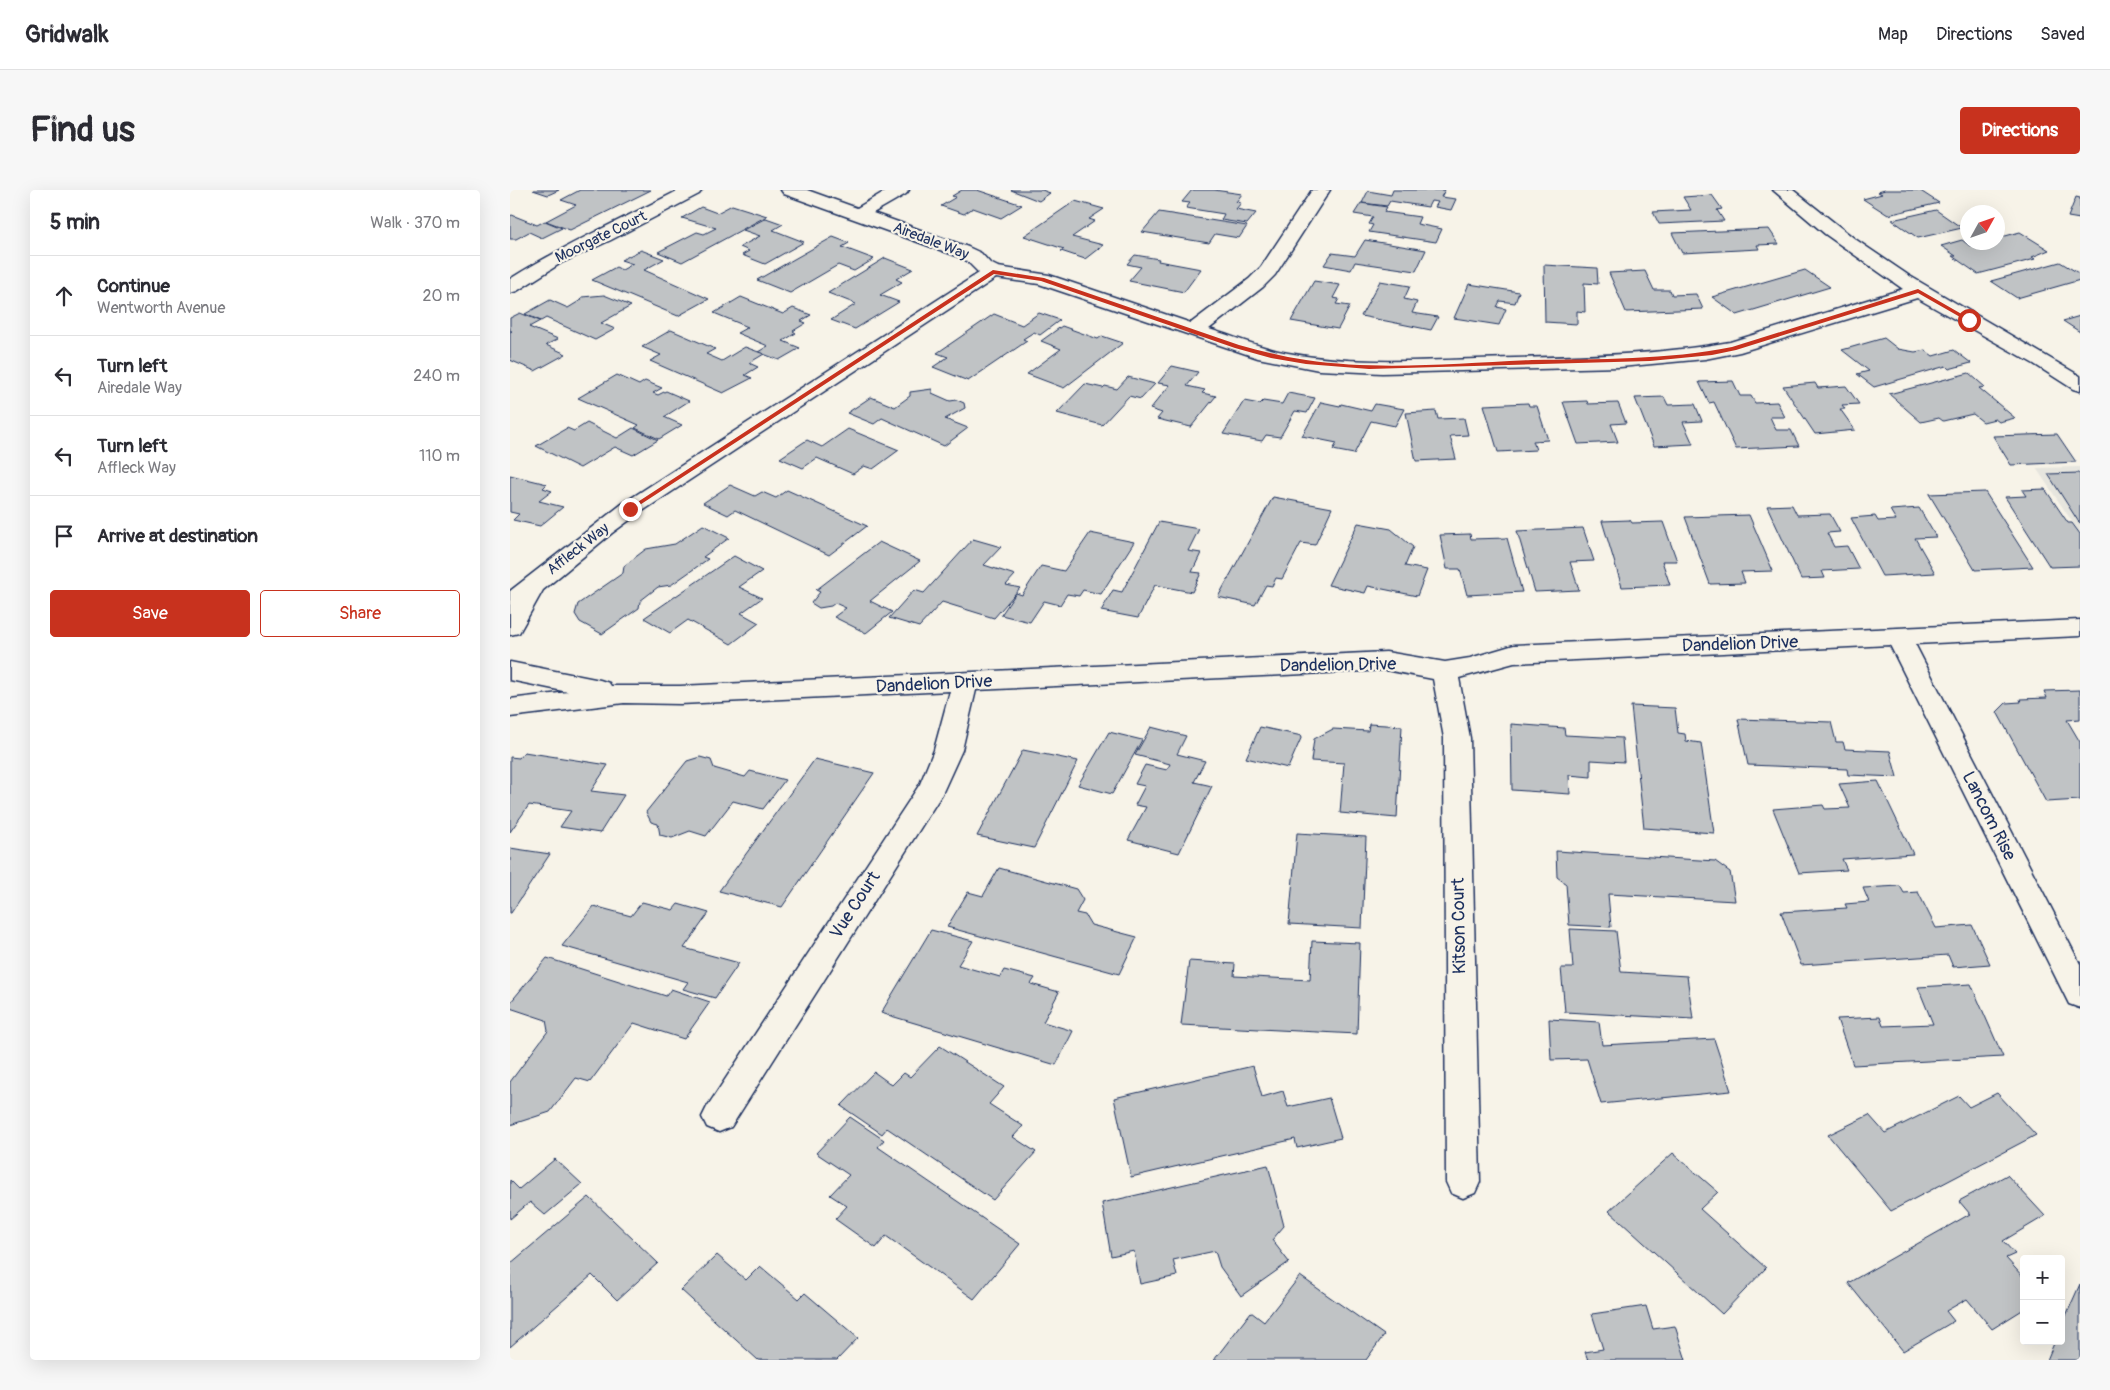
<!DOCTYPE html>
<html lang="en">
<head>
<meta charset="utf-8">
<style>
  :root { --surface:#fff; --page:#f7f7f7; --text:#2b2b33; --muted:#7c7c81; --line:#e1e1e2; --accent:#c8321e }
  body { margin:0; font-family:Pangolin,sans-serif; background:var(--page); color:var(--text) }
  .controls { position:absolute; right:15px; bottom:15px; display:grid; overflow:hidden; border-radius:5px; box-shadow:0 5px 20px #0002 }
  .controls button { width:45px; height:45px; display:grid; place-items:center; padding:0; border:0; border-bottom:1px solid var(--line); background:var(--surface); color:var(--text); font:25px sans-serif }
  .compass { position:absolute; left:1450px; top:15px; width:45px; height:45px; border-radius:50%; background:var(--surface); box-shadow:0 5px 20px #0002; rotate:50deg }
  .stop { position:absolute; width:15px; height:15px; margin:-11px; border:4px solid #c8321e; border-radius:50%; background:#fff }
  .stop.end { background:#c8321e; border-color:#fff; box-shadow:0 1px 5px #0008 }
  .list { margin:0; padding:0; list-style:none }
  h2 { display:flex; justify-content:space-between; align-items:center; height:65px; margin:0; padding:0 20px; font-size:21px }
  h2 small { font-size:16px; font-weight:400; color:var(--muted) }
  .list li { display:grid; grid-template-columns:32px 1fr auto; gap:15px; align-items:center; box-sizing:border-box; height:80px; padding:0 20px; border-top:1px solid var(--line) }
  .list b { display:block; font-size:19px; white-space:nowrap }
  .list p { margin:0; font-size:16px; white-space:nowrap; color:var(--muted) }
  .list em { font-size:16px; font-style:normal; color:var(--muted) }
  .actions { display:flex; gap:10px; padding:15px 20px }
  .actions a { flex:1; padding:11px 0; border:1px solid var(--accent); border-radius:5px; text-align:center; font-size:18px; color:var(--accent) }
  .actions .main { background:var(--accent); color:#fff }
  .icon { flex:none; width:28px; height:28px; fill:none; stroke:currentColor; stroke-width:2; stroke-linecap:round; stroke-linejoin:round }
  .map { position:relative; flex:none; width:1570px; height:1170px; overflow:hidden; border-radius:5px }
  header { display:flex; align-items:center; gap:30px; box-sizing:border-box; height:70px; padding:0 25px; background:var(--surface); border-bottom:1px solid var(--line) }
  header strong { font-size:24px }
  nav { display:flex; gap:28px; margin-inline-start:auto; font-size:18px }
  .intro { display:flex; align-items:center; justify-content:space-between; box-sizing:border-box; height:120px; padding:0 30px }
  h1 { margin:0; font-size:35px }
  .button { padding:12px 22px; border-radius:5px; background:var(--accent); color:#fff; font-size:18px; font-weight:700 }
  main { display:flex; gap:30px; padding:0 30px }
  aside { flex:1; background:var(--surface); border-radius:5px; box-shadow:0 5px 20px #0002 }
  .map>svg:first-child { display:block }
</style>
</head>
<body>
<header>
<strong>Gridwalk</strong>
<nav><a>Map</a><a>Directions</a><a>Saved</a></nav>
</header>
<div class="intro"><h1>Find us</h1><a class="button">Directions</a></div>
<main>
<aside>
<h2>5 min<small>Walk · 370 m</small></h2>
<ul class="list">
<li><svg class="icon" aria-label="ahead" viewBox="0 0 24 24"><path d="M12 20V5M6 11l6-6 6 6"/></svg><div><b>Continue</b><p>Wentworth Avenue</p></div><em>20 m</em></li>
<li><svg class="icon" aria-label="left" viewBox="0 0 24 24"><path d="M17 20v-9H6M10 6l-5 5 5 5"/></svg><div><b>Turn left</b><p>Airedale Way</p></div><em>240 m</em></li>
<li><svg class="icon" aria-label="left" viewBox="0 0 24 24"><path d="M17 20v-9H6M10 6l-5 5 5 5"/></svg><div><b>Turn left</b><p>Affleck Way</p></div><em>110 m</em></li>
<li><svg class="icon" aria-label="arrive" viewBox="0 0 24 24"><path d="M6 21V4h12l-3 4 3 4H6"/></svg><div><b>Arrive at destination</b></div></li>
</ul>
<div class="actions"><a class="main">Save</a><a>Share</a></div>
</aside>
<div class="map">
<svg width="1570" height="1170" viewBox="0 0 1570 1170">
  <rect width="100%" height="100%" fill="#f7f3e8"/>
  <filter id="ink" filterUnits="userSpaceOnUse"><feTurbulence type="fractalNoise" baseFrequency=".02" numOctaves="2"/><feDisplacementMap in="SourceGraphic" scale="10" xChannelSelector="R" yChannelSelector="G"/><feConvolveMatrix kernelMatrix="1 2 1 2 8 2 1 2 1" color-interpolation-filters="sRGB"/></filter>
  <g filter="url(#ink)">
    <polygon fill="#e6e5de" points="1570,277 1570,343 1526,278"/>
    <g fill="#c0c3c5" stroke="#1b2f5e">
      <polygon points="23,0 49,0 38,5"/>
      <polygon points="70,0 141,0 60,40 36,31 66,15 51,10"/>
      <polygon points="452,0 467,0 512,15 491,28 463,18 454,24 431,16 446,7 442,6"/>
      <polygon points="501,0 532,0 540,3 529,11"/>
      <polygon points="682,0 704,0 732,4 726,12 731,13 726,19 746,23 737,34 711,30 714,24 676,18 680,13 672,12"/>
      <polygon points="883,0 935,0 931,7 946,9 941,20 925,17 928,12 921,11 918,17 880,11 877,16 852,13 858,1 881,5"/>
      <polygon points="1375,0 1409,0 1429,13 1378,25 1353,9 1372,4 1368,2"/>
      <polygon points="1202,5 1212,19 1207,20 1214,31 1149,34 1143,22 1181,20 1173,7"/>
      <polygon points="1566,7 1570,8 1570,29 1558,27"/>
      <polygon points="565,11 594,19 579,29 585,31 562,47 593,55 575,69 551,61 554,59 514,46"/>
      <polygon points="851,13 877,17 874,22 910,27 907,34 932,39 926,52 859,42 863,35 859,34 863,27 844,24"/>
      <polygon points="222,15 257,26 172,72 148,62 187,42 194,44 206,38 172,28 191,17 207,23"/>
      <polygon points="1426,20 1452,38 1408,48 1382,30"/>
      <polygon points="649,22 737,36 729,48 705,44 699,53 632,42"/>
      <polygon points="2,25 27,35 35,31 52,38 32,48 19,42 6,49 0,49 0,26"/>
      <polygon points="256,28 273,34 263,40 294,52 255,74 232,65 239,61 230,57 250,46 233,40"/>
      <polygon points="1259,39 1269,54 1247,55 1249,59 1172,63 1162,43"/>
      <polygon points="1510,42 1539,60 1522,67 1525,69 1468,84 1442,66 1446,66 1431,56 1452,50 1460,56 1473,52 1488,52 1488,48"/>
      <polygon points="323,47 339,53 332,57 364,69 344,81 328,75 280,103 247,90"/>
      <polygon points="855,50 916,60 906,81 845,72 841,80 814,75 822,63 845,66"/>
      <polygon points="131,60 154,69 134,80 199,109 168,126 82,90 106,77 112,80 123,74 111,70"/>
      <polygon points="625,65 649,69 648,71 691,79 674,102 619,91 631,77 617,74"/>
      <polygon points="375,68 403,79 386,89 392,92 370,105 389,112 345,139 321,130 346,114 318,103"/>
      <polygon points="1550,72 1570,84 1570,90 1507,108 1481,91"/>
      <polygon points="1034,75 1087,78 1088,94 1074,93 1075,122 1067,121 1067,134 1035,132"/>
      <polygon points="1295,80 1320,97 1227,125 1202,107"/>
      <polygon points="1135,81 1144,100 1160,100 1162,105 1186,104 1193,119 1116,122 1099,83"/>
      <polygon points="804,91 830,95 823,108 829,109 826,114 840,116 828,139 781,131"/>
      <polygon points="870,91 900,96 894,109 907,112 902,123 928,127 921,140 851,126"/>
      <polygon points="959,94 1009,102 1005,113 990,111 987,117 996,119 989,135 944,128"/>
      <polygon points="94,105 121,116 91,133 105,139 85,150 36,128 31,131 15,124 40,110 58,118 71,110 72,107"/>
      <polygon points="231,107 273,124 283,118 301,125 291,131 296,133 283,141 286,143 273,151 290,158 269,170 248,162 258,156 227,143 238,137 204,123"/>
      <polygon points="10,123 30,131 19,137 48,149 36,155 56,164 25,181 0,170 0,142 2,141 0,141 0,128"/>
      <polygon points="529,123 550,130 530,145 524,142 513,149 517,151 458,191 423,177 438,167 427,163 484,124 512,135"/>
      <polygon points="1570,126 1570,142 1553,131"/>
      <polygon points="552,136 588,149 592,146 613,153 554,198 517,184 551,159 531,151"/>
      <polygon points="161,140 205,159 196,164 212,171 235,157 254,164 239,173 248,177 235,185 242,188 213,203 140,171 151,165 132,157"/>
      <polygon points="1374,148 1388,159 1405,162 1415,160 1423,166 1444,160 1461,173 1439,179 1436,176 1364,197 1347,184 1359,181 1332,160"/>
      <polygon points="662,176 688,182 677,196 695,200 692,203 706,206 681,237 647,229 652,223 640,219 660,195 648,193"/>
      <polygon points="1459,183 1475,197 1469,198 1505,228 1489,232 1485,229 1473,232 1463,224 1433,231 1429,228 1411,232 1379,204"/>
      <polygon points="107,185 129,195 135,191 152,198 143,203 148,205 156,201 179,211 154,227 172,235 149,249 125,238 129,235 68,208"/>
      <polygon points="618,187 645,194 631,209 619,206 592,235 547,223 575,194 593,198 595,196 607,199"/>
      <polygon points="1223,191 1230,206 1241,206 1245,213 1267,212 1275,227 1260,227 1266,240 1281,240 1289,256 1226,259 1204,212 1199,213 1189,192"/>
      <polygon points="1305,193 1308,198 1336,196 1349,214 1332,215 1335,219 1330,219 1345,240 1305,244 1273,196"/>
      <polygon points="422,199 422,203 440,211 447,210 454,213 455,218 435,229 458,238 434,256 372,228 364,234 337,223 361,207 385,217 400,206 400,202"/>
      <polygon points="778,203 805,208 797,223 785,221 770,247 756,245 752,251 713,244 734,211 750,214 753,211 772,214"/>
      <polygon points="1154,207 1158,215 1185,214 1192,231 1173,232 1183,254 1144,256 1125,208"/>
      <polygon points="1077,211 1078,214 1108,213 1116,233 1101,234 1108,252 1068,254 1053,212"/>
      <polygon points="811,212 830,216 831,214 861,221 865,214 894,219 885,236 861,231 844,264 823,260 827,253 792,246"/>
      <polygon points="1018,213 1019,216 1027,216 1038,250 1023,251 1026,260 988,262 974,215"/>
      <polygon points="926,221 928,229 954,228 958,245 940,246 946,269 906,271 896,223"/>
      <polygon points="77,233 107,248 123,238 148,250 123,265 105,257 70,278 26,256 57,238 64,241"/>
      <polygon points="338,239 389,260 363,279 354,276 343,284 307,268 293,278 270,268 297,250 312,257"/>
      <polygon points="1547,244 1566,272 1501,275 1483,246"/>
      <polygon points="1570,283 1570,334 1538,284"/>
      <polygon points="0,285 37,294 33,298 42,301 29,311 53,317 30,336 3,330 9,324 0,322"/>
      <polygon points="220,295 245,306 252,302 266,308 277,300 357,336 319,365 225,320 218,325 193,313"/>
      <polygon points="1535,299 1558,333 1562,333 1570,344 1570,376 1540,377 1495,307 1516,306 1512,300"/>
      <polygon points="1475,302 1523,377 1465,380 1419,304"/>
      <polygon points="763,307 822,318 805,355 791,353 772,389 766,388 762,396 756,395 745,415 708,407"/>
      <polygon points="1282,315 1287,325 1320,324 1330,342 1317,343 1324,357 1337,356 1349,379 1312,381 1315,388 1291,389 1257,316"/>
      <polygon points="1409,318 1426,347 1405,348 1425,383 1372,386 1341,328 1365,326 1368,331 1386,330 1380,320"/>
      <polygon points="1239,325 1263,381 1231,382 1235,393 1200,394 1175,327"/>
      <polygon points="1120,330 1122,333 1153,332 1167,371 1152,371 1160,395 1112,397 1092,331"/>
      <polygon points="649,332 689,339 678,361 691,363 682,382 691,383 682,402 645,395 628,428 591,421 603,400 612,402"/>
      <polygon points="848,333 881,339 903,357 895,376 917,380 907,406 858,396 855,403 818,395"/>
      <polygon points="193,335 219,348 193,367 198,369 161,395 148,397 130,411 129,418 92,444 70,432 65,424 68,414 113,383 114,376 136,359 165,354"/>
      <polygon points="1073,338 1084,371 1060,372 1069,400 1025,402 1007,341"/>
      <polygon points="580,343 624,352 591,404 573,400 569,406 557,404 550,415 534,411 520,432 491,425 506,403 512,405 531,376 554,381"/>
      <polygon points="960,344 961,349 997,348 1012,402 957,405 950,379 937,379 930,345"/>
      <polygon points="463,349 491,357 474,375 505,385 496,395 510,398 484,428 432,412 409,437 379,428 404,400 414,403"/>
      <polygon points="369,352 410,371 360,411 382,422 356,443 324,427 336,418 325,413 321,416 309,418 301,413 310,402 306,400"/>
      <polygon points="224,366 252,381 229,397 252,408 231,423 249,433 221,454 178,430 160,443 134,428"/>
      <polygon points="1570,500 1570,529 1557,530 1570,552 1570,610 1536,612 1487,522 1496,513 1511,512 1510,509 1537,508 1534,501"/>
      <polygon points="1121,516 1165,518 1168,543 1175,544 1176,551 1191,553 1204,643 1134,638"/>
      <polygon points="1228,529 1321,532 1326,552 1333,552 1335,559 1380,561 1387,587 1338,585 1337,579 1238,575"/>
      <polygon points="859,534 892,536 887,628 830,623 834,573 801,571 804,549 823,539 858,541"/>
      <polygon points="1001,534 1054,538 1055,545 1112,548 1114,572 1081,570 1081,587 1059,585 1060,604 1002,600"/>
      <polygon points="641,537 676,546 667,564 695,571 684,592 702,596 669,663 618,650 636,617 625,615 635,596 625,594 635,575 657,580 660,574 625,565"/>
      <polygon points="750,537 792,546 778,578 736,568"/>
      <polygon points="599,542 632,550 602,604 568,595"/>
      <polygon points="513,560 568,571 524,658 467,646"/>
      <polygon points="14,562 98,575 81,601 114,605 90,643 50,637 61,621 19,615 0,642 0,567 9,568"/>
      <polygon points="190,567 201,570 204,578 235,587 240,581 275,590 253,619 223,611 196,646 180,641 162,648 150,645 148,634 141,632 136,622 177,571"/>
      <polygon points="305,569 364,583 272,717 209,701"/>
      <polygon points="1368,591 1403,664 1332,669 1337,680 1289,683 1263,619 1313,615 1315,619 1340,618 1329,594"/>
      <polygon points="787,643 856,647 852,738 779,734"/>
      <polygon points="0,658 40,664 1,723 0,723"/>
      <polygon points="1046,661 1205,671 1220,682 1225,711 1098,704 1101,737 1059,735 1056,694 1047,687"/>
      <polygon points="489,678 566,699 573,710 566,723 575,725 581,735 627,747 609,784 437,737 458,702 473,706"/>
      <polygon points="1390,696 1394,703 1408,702 1426,738 1462,735 1480,774 1443,777 1438,765 1291,775 1271,722 1337,718 1335,714 1359,712 1353,698"/>
      <polygon points="132,712 163,720 168,714 199,723 174,758 229,773 205,808 173,799 178,792 52,756 84,716 121,726"/>
      <polygon points="1060,739 1106,741 1111,782 1177,786 1183,829 1055,822 1051,778 1063,778"/>
      <polygon points="421,740 463,751 448,775 490,787 494,780 525,788 521,794 549,802 533,832 563,841 546,875 371,823"/>
      <polygon points="802,751 850,753 847,844 671,835 679,771 725,774 724,786 800,790"/>
      <polygon points="37,768 156,806 161,799 200,812 174,849 124,833 80,892 66,888 40,922 0,935 0,892 38,841 36,830 0,818 0,813"/>
      <polygon points="1461,794 1493,867 1343,875 1327,829 1370,827 1373,836 1423,834 1408,797"/>
      <polygon points="1039,829 1089,832 1092,855 1204,849 1221,901 1091,914 1077,869 1041,870"/>
      <polygon points="430,856 494,897 479,914 513,936 503,947 526,962 483,1010 377,938 372,944 331,916 364,882 382,895 394,883 400,887"/>
      <polygon points="743,876 752,907 773,901 778,917 819,908 831,948 787,958 785,949 621,987 604,908"/>
      <polygon points="1487,903 1526,945 1381,1021 1318,945 1359,925 1375,943 1449,906 1459,917"/>
      <polygon points="340,927 374,950 368,957 510,1054 464,1109 376,1046 366,1058 325,1029 337,1016 320,1005 339,985 306,963"/>
      <polygon points="1163,963 1208,1002 1190,1019 1256,1078 1212,1124 1099,1021"/>
      <polygon points="45,969 72,994 35,1025 20,1012 0,1029 0,990 9,999"/>
      <polygon points="758,975 774,1036 762,1050 779,1072 731,1106 710,1077 705,1061 663,1070 667,1086 630,1094 624,1061 601,1066 592,1013"/>
      <polygon points="1497,985 1535,1026 1493,1051 1505,1064 1496,1068 1514,1088 1514,1119 1482,1139 1457,1109 1436,1121 1444,1131 1393,1161 1338,1093 1460,1024 1449,1011"/>
      <polygon points="79,1007 148,1073 107,1110 82,1085 0,1157 0,1074"/>
      <polygon points="207,1065 236,1090 250,1076 289,1109 295,1103 348,1148 327,1170 248,1170 171,1100"/>
      <polygon points="790,1086 874,1145 856,1170 704,1170 741,1122 754,1132"/>
      <polygon points="1570,1094 1570,1170 1537,1170 1545,1151 1551,1151 1551,1137"/>
      <polygon points="1136,1116 1143,1139 1165,1136 1176,1170 1078,1170 1075,1162 1093,1159 1082,1124"/>
    </g>
    <g fill="none" stroke-linecap="round" stroke-linejoin="round">
      <defs>
        <g id="minor">
          <path d="M169,0H192L189,4L101,50L51,73L7,101L0,103V89C54,55 113,29 169,0Z"/>
          <path d="M271,0H297L347,18L377,0H399L396,4L363,23L458,57L471,63L480,73L488,77L539,85L681,133L739,89L751,77L802,0H820L765,85L753,97L699,139C725,147 751,158 778,163C853,177 930,169 1005,168C1077,166 1149,165 1220,152L1393,99L1315,44L1263,0H1283L1345,49L1398,85L1570,186V201L1563,199L1524,174L1407,108L1230,162L1195,169L1110,177L872,183L809,180L748,168L529,94L486,88L128,324L102,343L33,400L9,443L0,445V401L112,314L469,83L457,71L444,65L274,4Z"/>
          <polygon points="1570,430 1570,446 1405,454 1570,774 1570,818 1559,814 1380,455 1004,473 949,488 960,548 970,992 965,1003 953,1008 941,1003 936,992 934,548 923,489 876,480 466,500 452,560 432,604 221,937 209,942 197,937 192,927 197,917 410,594 424,560 440,501 170,514 114,513 0,527 0,509 58,502 0,490 0,472 90,490 99,493 101,496 170,496 876,462 935,472 960,468 1004,455"/>
        </g>
      </defs>
      <use href="#minor" stroke="#1b2f5e" stroke-width="3"/>
      <use href="#minor" fill="#f7f3e8" fill-rule="evenodd"/>
    </g>
  </g>
  <path fill="#c8321e" d="M483,80L534,88L729,155C751,161 773,167 796,170C870,181 948,173 1022,170C1089,169 1157,170 1222,157L1408,99L1462,130L1457,131L1408,103L1226,160L1202,165L1140,171L859,179L796,174L761,168L725,158L531,91L484,84L122,320L117,319Z"/>
  <g text-anchor="middle" dominant-baseline="central" stroke-width="4.5" stroke-linejoin="round" paint-order="stroke">
    <g font-size="15" fill="#1b2f5e" stroke="#f7f3e8">
      <text transform="translate(91 47) rotate(-26)">Moorgate Court</text>
      <text transform="translate(421 51) rotate(21)">Airedale Way</text>
      <text transform="translate(68 359) rotate(-38)">Affleck Way</text>
    </g>
    <g font-size="18" fill="#1b2f5e" stroke="#f7f3e8">
      <text transform="translate(1230 454) rotate(-2)">Dandelion Drive</text>
      <text transform="translate(828 475) rotate(-1)">Dandelion Drive</text>
      <text transform="translate(424 494) rotate(-3)">Dandelion Drive</text>
      <text transform="translate(1479 626) rotate(63)">Lancom Rise</text>
      <text transform="translate(345 715) rotate(-57)">Vue Court</text>
      <text transform="translate(949 736) rotate(-91)">Kitson Court</text>
    </g>
  </g>
</svg>
<div class="controls">
<button>+</button>
<button>−</button>
</div>
<svg class="compass" viewBox="-18 -18 36 36"><path d="M0-13l5 13h-10z" fill="#e53935"/><path d="M0 13l5-13h-10z" fill="#7c7c81"/></svg>
<div class="stop" style="left:1459px;top:130px"></div>
<div class="stop end" style="left:120px;top:319px"></div>
</div>
</main>
</body>
</html>
